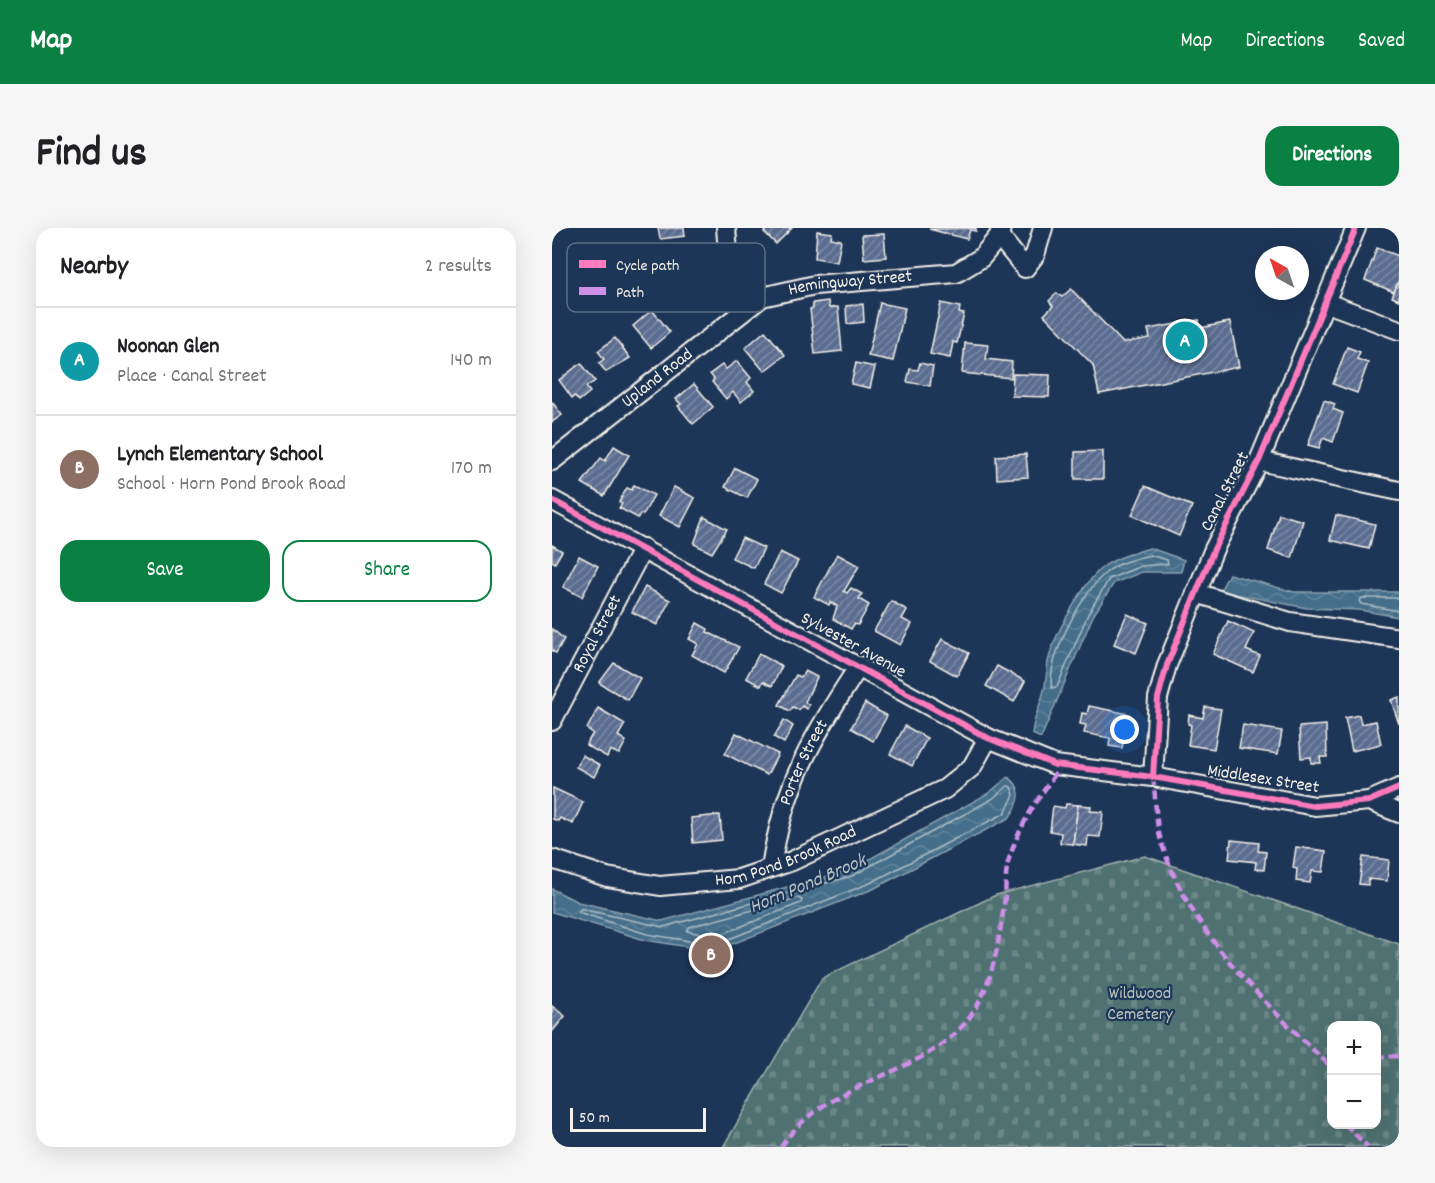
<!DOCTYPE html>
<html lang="en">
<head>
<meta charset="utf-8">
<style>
  :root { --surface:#fff; --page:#f6f6f6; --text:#202124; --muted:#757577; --line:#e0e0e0; --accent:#0b8043 }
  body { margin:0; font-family:Dekko,sans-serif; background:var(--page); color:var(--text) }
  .controls { position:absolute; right:18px; bottom:18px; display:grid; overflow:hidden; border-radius:12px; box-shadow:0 6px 24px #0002 }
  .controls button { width:54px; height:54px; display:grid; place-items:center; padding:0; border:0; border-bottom:2px solid var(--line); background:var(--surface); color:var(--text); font:30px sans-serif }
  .compass { position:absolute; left:703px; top:18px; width:54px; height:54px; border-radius:50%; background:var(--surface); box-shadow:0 6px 24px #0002; rotate:320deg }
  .scale { position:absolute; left:18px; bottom:15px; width:136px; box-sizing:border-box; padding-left:6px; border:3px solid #f4f1e8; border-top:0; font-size:16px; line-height:21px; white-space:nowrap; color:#f4f1e8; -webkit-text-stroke:4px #1d3557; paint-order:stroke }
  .you { position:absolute; left:573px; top:502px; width:21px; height:21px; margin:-15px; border:4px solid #fff; border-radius:50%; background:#1a73e8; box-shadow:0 0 0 9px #1a73e833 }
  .badge { display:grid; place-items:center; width:39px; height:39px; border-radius:50%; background:var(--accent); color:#fff; font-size:20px; font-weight:700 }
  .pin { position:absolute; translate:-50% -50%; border:3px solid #fff; box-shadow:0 2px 6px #0006 }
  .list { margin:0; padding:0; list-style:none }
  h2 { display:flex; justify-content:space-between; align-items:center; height:78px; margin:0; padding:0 24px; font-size:26px }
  h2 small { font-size:20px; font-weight:400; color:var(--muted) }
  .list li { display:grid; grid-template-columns:39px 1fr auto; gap:18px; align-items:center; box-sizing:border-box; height:108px; padding:0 24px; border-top:2px solid var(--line) }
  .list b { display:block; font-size:22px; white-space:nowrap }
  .list p { margin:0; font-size:20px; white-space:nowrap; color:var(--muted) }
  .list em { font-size:20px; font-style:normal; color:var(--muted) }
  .actions { display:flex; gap:12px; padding:18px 24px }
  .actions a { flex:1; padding:14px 0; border:2px solid var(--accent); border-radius:18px; text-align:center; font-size:21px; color:var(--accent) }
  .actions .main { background:var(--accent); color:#fff }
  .map { position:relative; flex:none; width:847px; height:919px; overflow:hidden; border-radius:18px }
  header { display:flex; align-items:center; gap:36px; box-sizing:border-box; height:84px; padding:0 30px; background:var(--accent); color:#fff }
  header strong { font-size:28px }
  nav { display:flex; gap:33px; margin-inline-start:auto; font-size:21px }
  .intro { display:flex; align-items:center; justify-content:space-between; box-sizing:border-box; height:144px; padding:0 36px }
  h1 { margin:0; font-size:42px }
  .button { padding:15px 27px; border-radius:18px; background:var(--accent); color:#fff; font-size:21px; font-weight:700 }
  main { display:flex; gap:36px; padding:0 36px }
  aside { flex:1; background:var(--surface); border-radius:18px; box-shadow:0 6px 24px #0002 }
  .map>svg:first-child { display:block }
</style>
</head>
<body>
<header>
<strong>Map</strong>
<nav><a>Map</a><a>Directions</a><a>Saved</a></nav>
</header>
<div class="intro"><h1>Find us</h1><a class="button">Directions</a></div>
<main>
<aside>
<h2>Nearby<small>2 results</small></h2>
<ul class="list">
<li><span class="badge" style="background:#0f9aa8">A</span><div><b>Noonan Glen</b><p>Place · Canal Street</p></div><em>140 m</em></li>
<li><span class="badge" style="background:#8d6e63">B</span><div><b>Lynch Elementary School</b><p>School · Horn Pond Brook Road</p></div><em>170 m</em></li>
</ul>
<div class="actions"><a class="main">Save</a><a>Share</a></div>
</aside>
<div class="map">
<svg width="847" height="919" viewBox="0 0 847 919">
  <defs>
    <pattern id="cemetery-stones" width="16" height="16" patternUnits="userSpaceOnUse" patternTransform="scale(1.5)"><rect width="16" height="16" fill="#507171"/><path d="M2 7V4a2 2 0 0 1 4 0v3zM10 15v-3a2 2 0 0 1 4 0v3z" fill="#6a8685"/></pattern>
    <pattern id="water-waves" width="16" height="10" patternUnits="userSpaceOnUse" patternTransform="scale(1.5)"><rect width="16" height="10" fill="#446e8b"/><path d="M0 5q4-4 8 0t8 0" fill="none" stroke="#60839b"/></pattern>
    <pattern id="building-hatch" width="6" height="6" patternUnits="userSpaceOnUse" patternTransform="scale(1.5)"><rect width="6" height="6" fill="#5a6c90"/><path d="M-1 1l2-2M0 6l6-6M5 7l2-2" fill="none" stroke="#7a89a5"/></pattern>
  </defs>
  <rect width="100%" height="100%" fill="#1d3557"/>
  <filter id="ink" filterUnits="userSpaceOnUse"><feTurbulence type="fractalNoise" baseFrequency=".0167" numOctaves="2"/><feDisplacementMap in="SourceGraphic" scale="12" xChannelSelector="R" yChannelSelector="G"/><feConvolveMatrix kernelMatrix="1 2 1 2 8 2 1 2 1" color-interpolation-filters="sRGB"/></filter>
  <g filter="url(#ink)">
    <path fill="url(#cemetery-stones)" stroke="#a2b1ac" stroke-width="1.5" fill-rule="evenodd" d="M593,628L847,716V919H171L270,750L444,667ZM780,798H824V896H780Z"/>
    <g fill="url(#water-waves)" stroke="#8aa2b0" stroke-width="1.5">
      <path d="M598,320L632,332L629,344H590L562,355L541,388L489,510L480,506C481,491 489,476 492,462C495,451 494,440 497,430C501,409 534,351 551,339C565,329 582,325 598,320Z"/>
      <polygon points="677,346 742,364 847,364 847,389 807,382 755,380 668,363"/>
      <path d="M456,549C473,560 468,575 457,590L321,661L162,723L93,712L0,684V661L26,674L110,693L298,642L437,565Z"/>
    </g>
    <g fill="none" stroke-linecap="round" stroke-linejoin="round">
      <g stroke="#aebdc3" stroke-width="1.5">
        <path d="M598,327L615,332L616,336L589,338L557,351L536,386L505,459L500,460C493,432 532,361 555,344C567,334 583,331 598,327Z"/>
        <polyline points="847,370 810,370 807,373 809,376 847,383"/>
        <polygon points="456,558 459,559 462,567 453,585 318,655 162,717 95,706 26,684 29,681 111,699 300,648 440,571"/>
        <polygon points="246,670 250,672 249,675 162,709 135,703 137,699"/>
      </g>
    </g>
    <g fill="url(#building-hatch)" stroke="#f4f1e8" stroke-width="1.5">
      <polygon points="106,0 132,0 133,8 108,11"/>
      <polygon points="216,0 240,0 224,16 212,4"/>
      <polygon points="424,0 424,3 418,2 415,11 377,1"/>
      <polygon points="265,3 280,5 279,10 289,12 285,34 263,30"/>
      <polygon points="332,6 334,29 312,31 310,7"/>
      <polygon points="825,20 847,28 847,52 842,64 813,52"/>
      <polygon points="847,52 847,72 840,69"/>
      <polygon points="519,61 571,115 598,110 596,101 647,92 648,100 678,94 687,139 547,166 541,137 492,87 501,78 497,73 505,65 510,69"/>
      <polygon points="276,73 277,80 286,79 290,123 263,126 258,81 261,80 261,75"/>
      <polygon points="328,75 353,80 341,133 316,128"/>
      <polygon points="389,75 408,79 407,85 412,86 405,115 401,114 398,130 378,126"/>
      <polygon points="311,76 312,94 295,96 294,78"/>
      <polygon points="100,82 118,104 99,120 81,98"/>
      <polygon points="213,103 233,127 212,143 193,120"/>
      <polygon points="63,110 78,130 54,144 47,135 52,131 46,123"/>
      <polygon points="413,115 436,117 434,131 460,134 459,150 410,145"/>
      <polygon points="795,119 808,124 805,131 816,135 805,165 781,156"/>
      <polygon points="185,133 199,150 195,154 202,163 189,174 181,164 174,171 160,154 162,151 158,146 170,137 174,141"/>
      <polygon points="29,135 43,153 34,159 38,164 27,173 23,168 20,170 7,152"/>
      <polygon points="304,135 323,139 318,160 299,156"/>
      <polygon points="368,135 381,138 378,158 355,154 358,141 366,142"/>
      <polygon points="461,146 498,147 497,169 460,168"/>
      <polygon points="142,156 161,179 141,196 126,178 129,176 124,171"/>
      <polygon points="772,172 783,176 781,181 791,185 781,214 771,210 767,220 756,217"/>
      <polygon points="0,174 10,187 0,194"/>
      <polygon points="62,218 77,227 52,268 30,255 49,230 53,233"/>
      <polygon points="551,223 551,251 523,251 523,224"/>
      <polygon points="474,226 476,249 445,251 444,228"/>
      <polygon points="183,240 205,251 195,270 173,259"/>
      <polygon points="82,257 102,267 91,287 88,286 86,290 67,280 70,276 67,274 75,260 80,262"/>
      <polygon points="593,258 640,278 627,308 580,287"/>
      <polygon points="122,259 143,270 128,299 107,288"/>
      <polygon points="727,286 751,293 740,330 716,322"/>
      <polygon points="784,287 823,296 817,321 778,312"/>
      <polygon points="152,289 175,301 160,325 142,316"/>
      <polygon points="190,310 212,320 202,340 180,330"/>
      <polygon points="0,317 10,323 3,335 0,333"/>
      <polygon points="228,324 246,333 229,365 212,356"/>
      <polygon points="285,326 307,338 292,363 295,365 299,360 310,366 307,371 317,377 306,397 302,396 299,401 281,391 285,378 278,374 277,377 262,369"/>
      <polygon points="27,328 46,338 30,369 11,359"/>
      <polygon points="93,359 118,372 105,397 80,384"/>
      <polygon points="339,373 355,382 350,391 360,396 348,417 322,403"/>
      <polygon points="575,386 596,395 584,425 562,416"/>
      <polygon points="676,393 702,405 694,422 708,428 701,444 661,426"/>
      <polygon points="145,395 156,401 155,404 187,419 172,445 140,427 146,416 137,411"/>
      <polygon points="0,401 12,411 4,425 0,423"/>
      <polygon points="390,411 417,425 405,448 378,433"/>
      <polygon points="207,426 230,438 220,458 211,453 209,458 194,450"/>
      <polygon points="62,435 88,450 76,472 47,455"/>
      <polygon points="445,438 473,453 462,474 434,458"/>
      <polygon points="253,443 265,449 253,474 257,477 255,481 250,478 247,482 241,479 238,483 227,477 244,447 249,449"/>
      <polygon points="847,469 847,496 839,472"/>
      <polygon points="313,475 335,488 321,513 299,500"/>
      <polygon points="537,478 577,486 570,520 557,518 558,510 532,505 534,497 528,496 530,485 535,486"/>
      <polygon points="653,479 669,481 662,521 636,517 639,497 636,496 637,487 651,490"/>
      <polygon points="46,480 73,496 66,508 74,513 67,526 58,522 55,529 34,517 41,505 35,501"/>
      <polygon points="807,487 809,496 824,493 829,516 800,523 793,490"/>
      <polygon points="232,492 241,498 232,515 222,509"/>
      <polygon points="691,497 730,503 726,526 687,520"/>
      <polygon points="774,497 775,529 768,529 769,535 759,535 759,529 749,530 747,499"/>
      <polygon points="353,498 375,510 360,538 338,526"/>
      <polygon points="184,505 226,526 215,547 173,526"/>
      <polygon points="30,527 48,537 42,549 24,539"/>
      <polygon points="1,560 31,574 21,596 8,590 6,593 1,591"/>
      <polygon points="514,576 526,577 521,616 508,615 509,605 498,603 501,578 513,580"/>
      <polygon points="526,577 539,578 538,583 551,584 548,609 536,608 535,618 521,616"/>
      <polygon points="168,587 170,612 141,615 139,590"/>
      <polygon points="679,612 707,615 706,623 714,624 712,642 703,641 704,634 677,631"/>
      <polygon points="744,619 774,623 771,644 760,643 758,655 744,653 745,641 741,640"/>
      <polygon points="811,629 837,632 835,653 816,651 816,657 807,656"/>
      <polygon points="0,778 13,788 0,804"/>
    </g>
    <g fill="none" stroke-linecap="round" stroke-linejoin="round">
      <defs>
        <g id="minor">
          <polyline points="174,0 177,36 210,69"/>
          <polyline points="447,8 473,40 483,27 491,0"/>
          <polyline points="775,75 847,102"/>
          <path id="s1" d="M0,233L210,69L263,57L404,45L429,30L447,8L449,0"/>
          <polyline points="707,233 847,263"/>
          <polyline points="0,272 436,510 503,537 601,549 763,578 817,573 847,585"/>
          <polyline points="644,365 738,394 847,410"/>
          <path id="s2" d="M0,493L91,320"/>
          <polyline points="601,549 606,470 615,437 662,321 707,233 804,0"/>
          <polyline points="817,573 847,560"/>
          <path id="s3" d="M0,631L55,649L108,658L187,651L240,633L393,561L420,539L436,510"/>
          <path id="s4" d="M219,640C231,557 262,507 307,438"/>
        </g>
      </defs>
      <use href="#minor" stroke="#f4f1e8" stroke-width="22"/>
      <use href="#minor" stroke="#1d3557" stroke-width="18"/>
      <g stroke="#ce8fe9" stroke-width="4.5" stroke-dasharray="9 4.5" stroke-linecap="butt">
        <path d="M601,549C604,570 603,596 610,616C638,706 714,776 780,840"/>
        <polyline points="824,829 847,828"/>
        <polyline points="780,855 776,873 780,882"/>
        <polyline points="793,896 816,919"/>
        <path d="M229,919C275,848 375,851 420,786C442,754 448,707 453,669C454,656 453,640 458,628C469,594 489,566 509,538"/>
      </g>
      <defs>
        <g id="cycleway">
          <polyline points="0,272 436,510 503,537 601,549 763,578 817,573 847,560"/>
          <polyline points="601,549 606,470 615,437 662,321 707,233 804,0"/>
        </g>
      </defs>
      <use href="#cycleway" stroke="#1d3557" stroke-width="10"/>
      <use href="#cycleway" stroke="#fd7abc" stroke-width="6"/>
    </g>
  </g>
  <g text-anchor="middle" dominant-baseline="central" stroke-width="4.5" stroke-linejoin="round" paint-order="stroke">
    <g font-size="18" fill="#f4f1e8" stroke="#1d3557">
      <text stroke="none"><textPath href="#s1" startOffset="356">Hemingway Street</textPath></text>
      <text stroke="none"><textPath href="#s1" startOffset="134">Upland Road</textPath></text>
      <text transform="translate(674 264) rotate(-63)">Canal Street</text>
      <text stroke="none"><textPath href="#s2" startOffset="98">Royal Street</textPath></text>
      <text transform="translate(301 418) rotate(29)">Sylvester Avenue</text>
      <text stroke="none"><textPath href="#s4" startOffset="111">Porter Street</textPath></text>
      <text transform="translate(711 552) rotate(9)">Middlesex Street</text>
      <text stroke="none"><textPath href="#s3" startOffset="242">Horn Pond Brook Road</textPath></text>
    </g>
    <g font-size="18" fill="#bbc4be" stroke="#1d3557">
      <text x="588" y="766">Wildwood<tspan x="588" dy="21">Cemetery</tspan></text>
    </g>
    <g font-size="20" font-style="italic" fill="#b6c3c7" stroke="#1d3557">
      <text transform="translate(256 657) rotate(-23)">Horn Pond Brook</text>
    </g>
  </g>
  <rect x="15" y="15" width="198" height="69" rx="9" fill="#1d3557" stroke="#5e6d82" stroke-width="1.5"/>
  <rect x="27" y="32" width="27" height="8" fill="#fd7abc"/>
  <rect x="27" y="59" width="27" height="8" fill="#ce8fe9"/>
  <g font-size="16" fill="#f4f1e8">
    <text x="64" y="42">Cycle path</text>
    <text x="64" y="69">Path</text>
  </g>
</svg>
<div class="controls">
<button>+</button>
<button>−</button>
</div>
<svg class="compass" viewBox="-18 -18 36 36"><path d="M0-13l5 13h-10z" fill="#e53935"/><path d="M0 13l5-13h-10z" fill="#757577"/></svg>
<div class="scale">50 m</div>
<div class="you"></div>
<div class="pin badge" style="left:633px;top:113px;background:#0f9aa8">A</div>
<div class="pin badge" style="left:159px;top:727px;background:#8d6e63">B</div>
</div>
</main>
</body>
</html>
